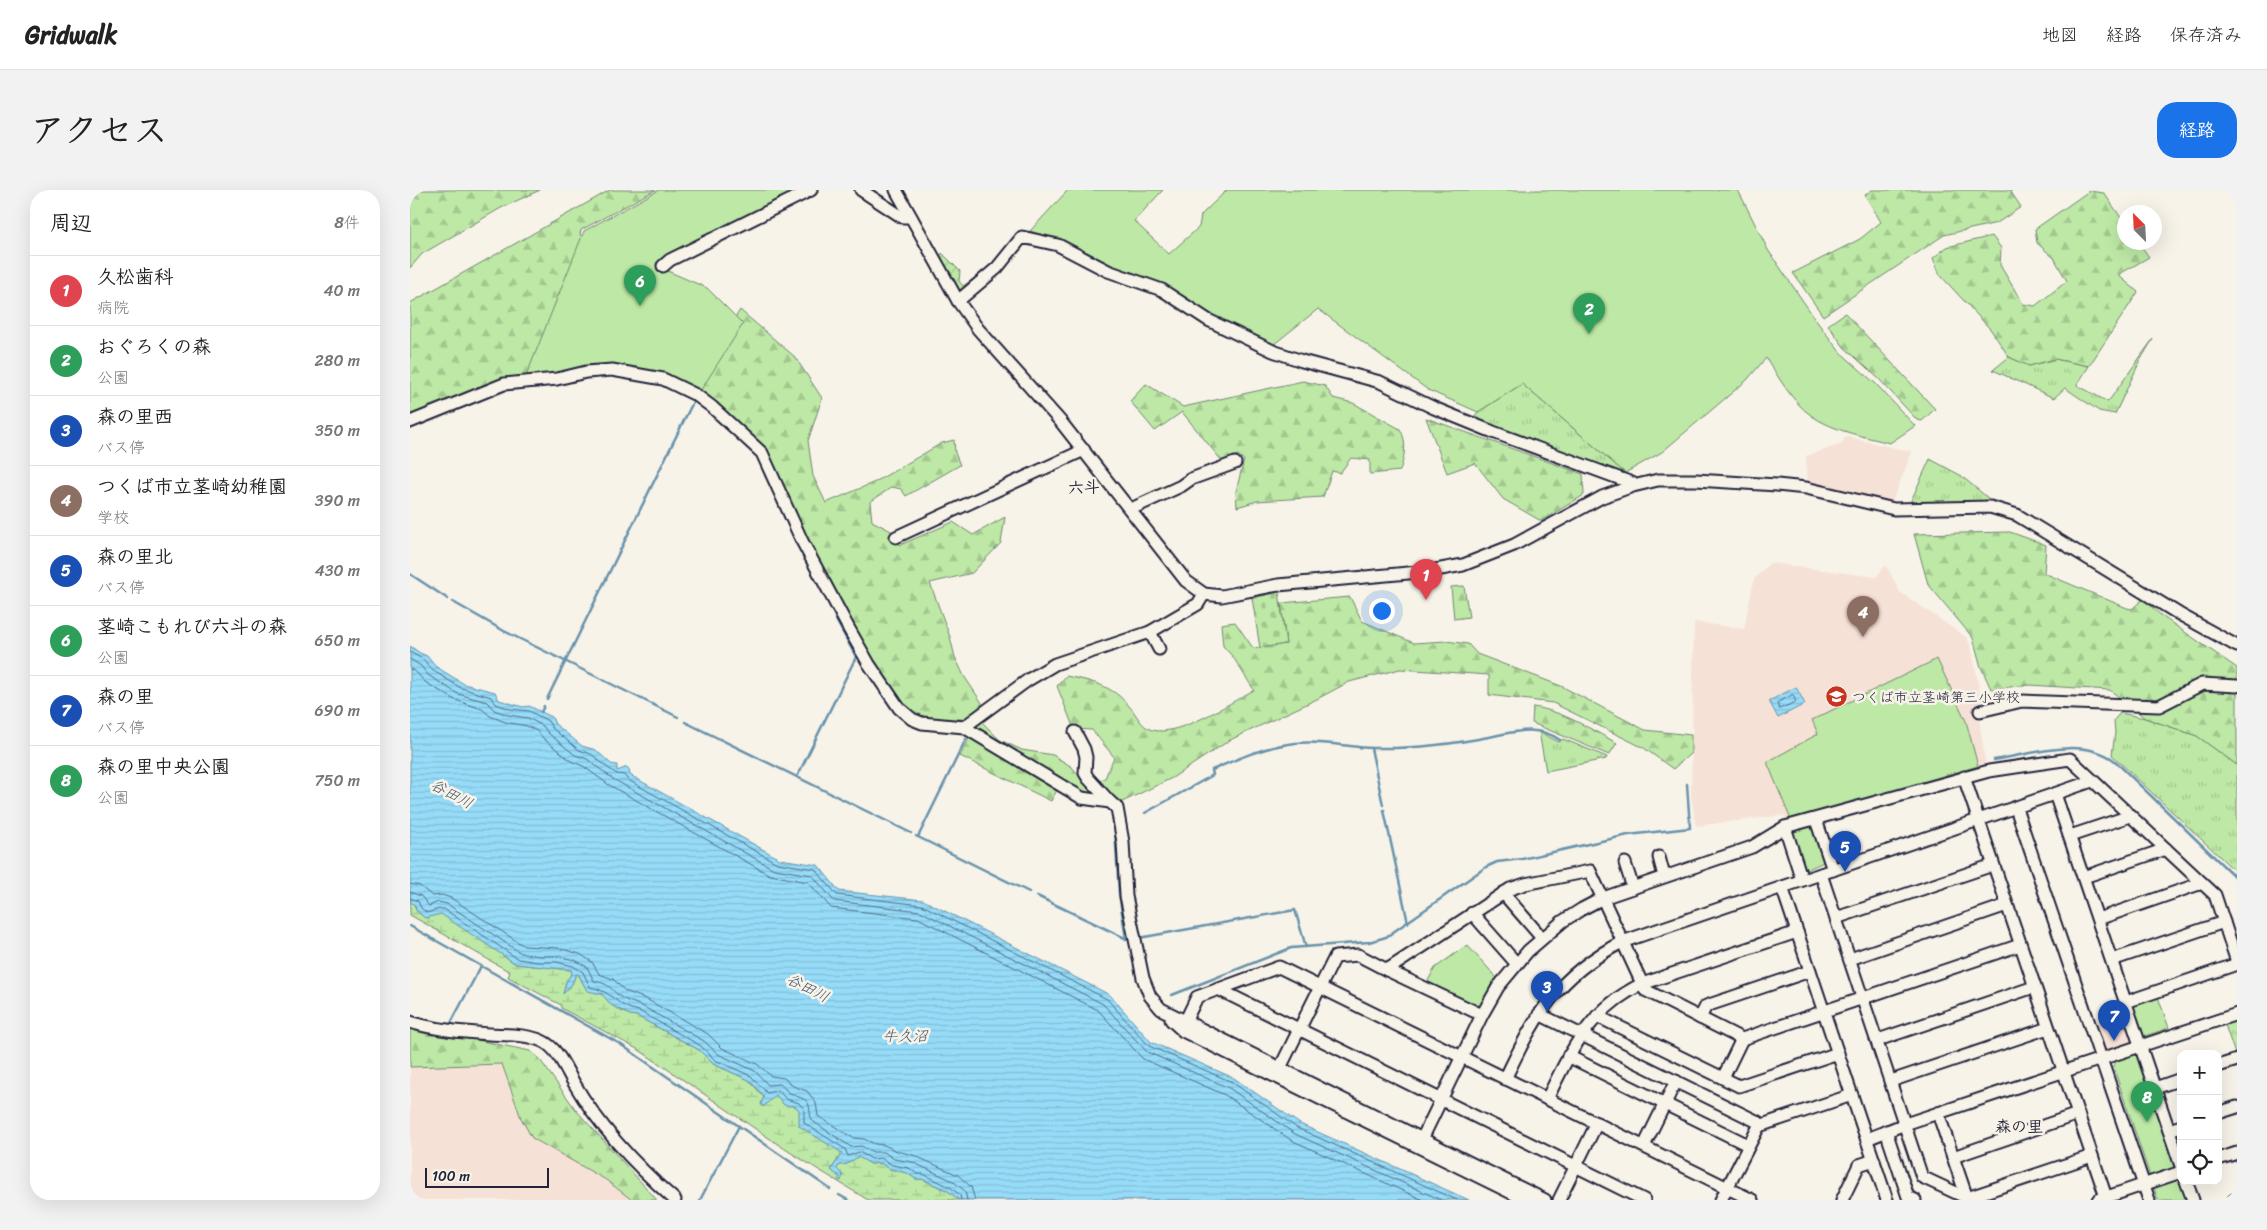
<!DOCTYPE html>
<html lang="ja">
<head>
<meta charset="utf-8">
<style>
  :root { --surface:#fff; --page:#f2f2f2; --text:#222; --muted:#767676; --line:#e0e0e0; --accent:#1a73e8 }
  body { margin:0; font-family:Sriracha,"Klee One",sans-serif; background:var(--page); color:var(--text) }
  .controls { position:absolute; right:15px; bottom:15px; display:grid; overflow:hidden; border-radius:10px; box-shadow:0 5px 20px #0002 }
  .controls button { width:45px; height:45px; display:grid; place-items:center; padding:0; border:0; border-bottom:1px solid var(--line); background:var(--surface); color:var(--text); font:25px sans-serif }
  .compass { position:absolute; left:1707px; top:15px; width:45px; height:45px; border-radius:50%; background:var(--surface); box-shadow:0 5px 20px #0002; rotate:336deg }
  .scale { position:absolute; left:15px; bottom:12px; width:124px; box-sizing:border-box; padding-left:5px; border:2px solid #22223b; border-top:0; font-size:14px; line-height:18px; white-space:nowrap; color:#22223b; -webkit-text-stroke:4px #f7f3e8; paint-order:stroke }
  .you { position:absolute; left:971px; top:420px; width:18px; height:18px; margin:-12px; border:4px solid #fff; border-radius:50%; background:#1a73e8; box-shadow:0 0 0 8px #1a73e833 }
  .badge { display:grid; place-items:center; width:32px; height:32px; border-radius:50%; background:var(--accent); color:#fff; font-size:16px; font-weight:700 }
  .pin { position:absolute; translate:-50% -41px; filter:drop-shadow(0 1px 2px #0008) }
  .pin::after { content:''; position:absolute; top:26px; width:18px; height:15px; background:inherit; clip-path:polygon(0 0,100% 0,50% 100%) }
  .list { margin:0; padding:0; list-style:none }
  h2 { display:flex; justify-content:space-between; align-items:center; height:65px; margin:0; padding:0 20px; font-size:21px }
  h2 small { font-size:16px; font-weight:400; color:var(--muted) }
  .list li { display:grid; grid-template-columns:32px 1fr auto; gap:15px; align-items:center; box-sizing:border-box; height:70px; padding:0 20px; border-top:1px solid var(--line) }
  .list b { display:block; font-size:19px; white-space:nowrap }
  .list p { margin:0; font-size:16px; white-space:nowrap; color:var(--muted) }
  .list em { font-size:16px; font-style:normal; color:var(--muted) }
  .icon { flex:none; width:28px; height:28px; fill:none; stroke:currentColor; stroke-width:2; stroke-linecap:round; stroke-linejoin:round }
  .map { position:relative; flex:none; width:1827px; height:1010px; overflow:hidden; border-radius:20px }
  header { display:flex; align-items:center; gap:30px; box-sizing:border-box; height:70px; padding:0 25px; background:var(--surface); border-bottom:1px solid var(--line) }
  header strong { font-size:24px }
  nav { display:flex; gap:28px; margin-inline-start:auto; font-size:18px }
  .intro { display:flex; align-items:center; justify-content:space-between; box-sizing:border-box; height:120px; padding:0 30px }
  h1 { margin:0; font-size:35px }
  .button { padding:12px 22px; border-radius:20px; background:var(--accent); color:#fff; font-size:18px; font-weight:700 }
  main { display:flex; gap:30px; padding:0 30px }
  aside { flex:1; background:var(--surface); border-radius:20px; box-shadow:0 5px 20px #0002 }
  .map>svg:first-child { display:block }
</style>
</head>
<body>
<header>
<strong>Gridwalk</strong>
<nav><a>地図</a><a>経路</a><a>保存済み</a></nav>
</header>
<div class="intro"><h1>アクセス</h1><a class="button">経路</a></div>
<main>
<aside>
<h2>周辺<small>8件</small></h2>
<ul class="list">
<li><span class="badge" style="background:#e0444e">1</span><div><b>久松歯科</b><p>病院</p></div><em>40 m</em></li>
<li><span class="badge" style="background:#2e9e5b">2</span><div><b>おぐろくの森</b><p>公園</p></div><em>280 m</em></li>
<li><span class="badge" style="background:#1a4fb4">3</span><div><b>森の里西</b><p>バス停</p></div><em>350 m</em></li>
<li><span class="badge" style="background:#8d6e63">4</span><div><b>つくば市立茎崎幼稚園</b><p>学校</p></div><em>390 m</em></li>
<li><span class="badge" style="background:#1a4fb4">5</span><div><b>森の里北</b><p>バス停</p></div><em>430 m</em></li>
<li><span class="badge" style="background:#2e9e5b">6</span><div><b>茎崎こもれび六斗の森</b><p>公園</p></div><em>650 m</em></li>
<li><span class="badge" style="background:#1a4fb4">7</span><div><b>森の里</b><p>バス停</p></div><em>690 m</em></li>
<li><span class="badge" style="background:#2e9e5b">8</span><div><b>森の里中央公園</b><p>公園</p></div><em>750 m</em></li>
</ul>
</aside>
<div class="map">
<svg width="1827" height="1010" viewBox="0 0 1827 1010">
  <defs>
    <pattern id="grass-tufts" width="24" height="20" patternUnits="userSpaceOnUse" patternTransform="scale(1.25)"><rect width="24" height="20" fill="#bde8a5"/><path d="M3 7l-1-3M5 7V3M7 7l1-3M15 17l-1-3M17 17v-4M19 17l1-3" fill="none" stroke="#a2c78f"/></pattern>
    <pattern id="forest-firs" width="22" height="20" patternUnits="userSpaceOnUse" patternTransform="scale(1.25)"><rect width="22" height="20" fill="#bde8a5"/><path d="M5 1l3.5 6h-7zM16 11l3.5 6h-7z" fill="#a2c78f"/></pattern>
    <pattern id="wetland-marsh" width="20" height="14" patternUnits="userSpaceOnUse" patternTransform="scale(1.25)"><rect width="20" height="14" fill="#bde8a5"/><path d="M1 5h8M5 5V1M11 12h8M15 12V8" fill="none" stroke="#a2c78f"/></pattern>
    <pattern id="cemetery-stones" width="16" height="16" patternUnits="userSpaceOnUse" patternTransform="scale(1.25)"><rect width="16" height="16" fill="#bde8a5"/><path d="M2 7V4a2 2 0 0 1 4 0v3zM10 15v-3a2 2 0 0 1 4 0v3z" fill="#a2c78f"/></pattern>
    <pattern id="garden-furrows" width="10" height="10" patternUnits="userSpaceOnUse" patternTransform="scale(1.25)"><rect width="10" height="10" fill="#bde8a5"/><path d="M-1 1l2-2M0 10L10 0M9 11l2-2" fill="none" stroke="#a2c78f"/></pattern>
    <pattern id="water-rules" width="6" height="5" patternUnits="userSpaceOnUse" patternTransform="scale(1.25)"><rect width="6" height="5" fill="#96dcf8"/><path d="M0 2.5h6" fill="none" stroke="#81bcd6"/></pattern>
  </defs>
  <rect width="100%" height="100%" fill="#f7f3e8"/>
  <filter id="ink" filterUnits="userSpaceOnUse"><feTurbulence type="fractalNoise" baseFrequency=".02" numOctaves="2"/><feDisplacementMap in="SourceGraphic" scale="10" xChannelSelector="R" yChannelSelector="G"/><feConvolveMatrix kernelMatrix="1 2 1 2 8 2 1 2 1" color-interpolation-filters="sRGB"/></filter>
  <g filter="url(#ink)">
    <g fill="#f6e1d6">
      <polygon points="1438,247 1502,262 1481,314 1398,294 1396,266 1432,254 1435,248"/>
      <polygon points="1360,373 1466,387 1476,375 1490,402 1556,447 1561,456 1572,514 1567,515 1576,578 1378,633 1374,625 1286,636 1281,606 1284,432 1334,439 1344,389"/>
      <polygon points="1714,821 1725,851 1701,860 1695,857 1686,832"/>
      <polygon points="92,874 111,928 222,1010 0,1010 0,877"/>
    </g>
    <g fill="url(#grass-tufts)" stroke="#708570">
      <polygon points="1743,149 1731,169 1705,224 1689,221 1655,198 1644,208 1583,180 1599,167 1619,176 1645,169 1679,176 1667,195 1698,212"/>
      <polygon points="1112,194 1215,283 1062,229 1068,222"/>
      <polygon points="1520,269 1550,285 1578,308 1575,312 1499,315"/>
      <polygon points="1710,523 1735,528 1787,546 1827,575 1827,683 1702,565 1705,543 1704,530"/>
      <polygon points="1129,542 1149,552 1153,549 1197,567 1196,569 1136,581"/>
      <polygon points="1827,828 1827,867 1826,867 1814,832"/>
    </g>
    <g fill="url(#forest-firs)" stroke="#708570">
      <polygon points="0,0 130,0 91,18 12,64 0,78"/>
      <path d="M200,0H245L171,40L170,45L198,58L294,176L330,120L385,167L412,208L398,251L403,286L416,313L465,292L532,253L544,250L545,263L550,275L496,306L491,299L482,297L460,312L462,331L483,342L490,355L543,332L563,345L595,327L591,353L562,383L520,393L540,447L545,467L554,486L572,513V532L590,550L612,560L643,565L662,577L678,597L695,588L704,567L682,540L664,539L647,496L656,486C681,491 702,495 719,516C725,522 729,532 736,537C759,554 821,512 844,500L823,467L813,456L811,434L825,432L843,458L876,454L871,413L940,407L952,431L1004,453L1036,451L1058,454L1067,464L1151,496L1235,540L1281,545V563L1263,579L1234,558L1143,513L1079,505V485L990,479L939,492L907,509L820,550L762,588L708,614L673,604L564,539L551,529L518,531L503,525L482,504L418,394L356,264L249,183L127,186L0,228V113Z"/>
      <polygon points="1462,0 1603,0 1601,2 1611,17 1587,33 1534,45 1413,126 1383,83 1450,49 1471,32 1455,5"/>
      <polygon points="1679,1 1694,3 1714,32 1714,52 1729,53 1739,67 1708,85 1728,102 1679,176 1645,169 1619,176 1599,167 1581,140 1530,85 1523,68 1537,57 1582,46 1591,58 1590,75 1613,114 1625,116 1657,91 1644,68 1627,53 1625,39"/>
      <polygon points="1435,123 1525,219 1512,231 1507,230 1469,189 1434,157 1418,135"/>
      <path d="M893,191L915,196L923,208L943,213L990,239C998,253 994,267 990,281L960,284V270L941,268L930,283L922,281L913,307L847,311L827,317L826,301L834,270L828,265L812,271L772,222L745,241L720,211L736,194L773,217Z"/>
      <polygon points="1016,228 1173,284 1174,305 1131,331 1093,309 1065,273 1037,283"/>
      <polygon points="1600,342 1636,355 1634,383 1717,418 1722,419 1733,409 1753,427 1827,478 1827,575 1787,546 1735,528 1700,500 1619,495 1581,499 1571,477 1563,448 1518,394 1504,344"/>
      <polygon points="1054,396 1059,427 1044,429 1041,397"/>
      <path d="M1123,517C1153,521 1180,539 1207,553L1199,565L1122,533Z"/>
      <polygon points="560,546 647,600 641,611 550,566"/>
      <polygon points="0,836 120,861 128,867 166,920 247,1010 222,1010 196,990 122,948 111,928 92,874 0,877"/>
    </g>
    <path fill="url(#wetland-marsh)" stroke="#708570" d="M0,701L6,720L15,728L31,723L106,774L161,780L162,783L156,792L154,803L162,794L166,784L169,785C176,802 180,798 193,805C197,807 198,811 201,814C207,820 218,825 227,826L289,860L303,874L339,890L357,911L366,904L376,915L381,914L386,917L424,957L432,963L421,980L430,987L433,986L426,979L429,975L437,974L448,966L461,974L470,973L480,979L497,983L506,989H512L538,1001L549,1010H458L378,961L229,860L151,818V815L98,787L100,782L0,725Z"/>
    <polygon fill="url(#cemetery-stones)" stroke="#708570" points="869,402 876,454 850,458 842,408"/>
    <g fill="#bde8a5" stroke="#708570">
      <polygon points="249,0 393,0 257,67 246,76 297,98 333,134 289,203 249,183 115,189 174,41"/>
      <path d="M658,0H753L724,31L759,64L789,37L791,25L817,0H1328L1358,60L1408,133L1430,162L1466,194L1505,236L1480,253C1456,247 1423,241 1402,226C1382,212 1370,189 1356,168L1337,190L1252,262L1215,283L1112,194L1068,222L1018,200L908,119L863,155L788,121L677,62L620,41Z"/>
      <polygon points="1527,469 1556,531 1568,576 1381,630 1357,572 1408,544 1402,530"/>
      <polygon points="1405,634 1418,670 1396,680 1382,640"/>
      <polygon points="1057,755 1088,789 1071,819 1016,794 1025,778"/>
      <polygon points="1748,807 1759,838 1732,847 1722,816"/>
      <polygon points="1724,863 1729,866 1778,1010 1748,1010 1703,876 1707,869"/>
    </g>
    <polygon fill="url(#garden-furrows)" stroke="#708570" points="532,63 550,81 549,91 553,96 566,87 568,90 550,103 530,67"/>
    <g fill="url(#water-rules)" stroke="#6892ac">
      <path d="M0,456L10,463L17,466L25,476L54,494L85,502L89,510L113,517L119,516L142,527L145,534L172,556L186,560L201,574L207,575V581L217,577L219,579L220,585L370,669L408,675L429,701L513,710L700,805L741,852L824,888L890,934L1059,1010H549L538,1001L512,989H506L497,983L480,979L470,973L461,974L448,967L437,974L429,975L427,979L433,985L431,991L428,990L430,987L421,980L432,963L389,936V920C384,914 381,916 374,915L366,905L353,917L351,914L354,906L339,890L303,874L289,860L227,826L220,825L201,815L192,804L177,801L169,785L166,784L162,794L153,804L156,792L162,783L161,780L106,774L31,724L15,728L6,720L5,715L1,713L0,701Z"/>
      <polygon points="1386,497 1395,514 1368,528 1359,511"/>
    </g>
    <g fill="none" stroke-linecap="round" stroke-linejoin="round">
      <g stroke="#506c87" stroke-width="1">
        <polyline points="0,462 14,470 22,480 51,498 81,507 86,514 100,519 119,521 138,531 142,538 169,560 181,564 198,578 207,584 214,585 218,590 367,673 405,679 427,705 512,715 697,809 739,856 822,892 887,938 1047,1010"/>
        <polyline points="0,469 11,476 18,485 48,504 77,512 84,520 98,525 118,528 133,536 138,543 165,565 177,569 203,589 364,679 402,685 424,711 510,721 693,814 737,862 819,898 885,944 1031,1010"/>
        <polyline points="0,479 6,482 15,492 45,510 72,519 80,526 95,532 117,536 127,541 134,549 161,571 173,576 199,595 360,685 398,692 421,718 508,728 688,820 733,869 815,905 881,950 1013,1010"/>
        <polygon points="1383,505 1386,512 1369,519 1367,513"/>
        <polyline points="0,694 10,696 22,706 32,705 41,708 114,756 148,758 170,764 182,772 189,784 203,789 215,801 236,809 298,844 312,858 347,874 361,886 374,888 383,896 397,901 406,913 408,926 443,948 454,949 465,954 474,955 487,961 503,965 548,985 561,997 565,1010"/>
        <path d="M0,702L11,706L19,716L28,712L37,714L111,763L129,766H147L165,770L177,777L184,791C202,794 200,800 212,808C219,812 225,813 232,816L294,851L308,864L345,881L358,895L370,894C374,897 376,901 380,903C400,913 398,906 401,930L441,957L451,956L463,962H474L484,969L502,972L543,991L555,1001L557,1010"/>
        <path d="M0,708L8,711L11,718L17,723L29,719H34L108,769L128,772H146L163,776L173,782L180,797C204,801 205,817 229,821L291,856L305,870L341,886L357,903L368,900L376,909L389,913L394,919V933L435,959L438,966L449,962L462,969L471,968L482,975L499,978L507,984H513L540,997L550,1005L551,1010"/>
      </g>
      <g stroke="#6892ac" stroke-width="2.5">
        <polyline points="0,238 62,213"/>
        <polyline points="0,384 38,409"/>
        <polyline points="43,412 94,441 268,527"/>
        <polyline points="137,509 284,210"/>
        <polyline points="131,522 134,516"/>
        <polyline points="275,532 501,643"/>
        <polyline points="961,558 973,615"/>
        <path d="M1584,570C1622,564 1672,546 1705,571L1827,689"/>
        <polyline points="387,587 446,467 425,428"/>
        <polyline points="974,620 998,733"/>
        <path d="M735,623L803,585L802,580C829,568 856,556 886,553C911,550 937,557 962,558C1003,559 1044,554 1084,546C1107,541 1128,535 1150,550"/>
        <polyline points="705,640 709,703 716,749"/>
        <polyline points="506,646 619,702"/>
        <polyline points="508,647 556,549"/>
        <polyline points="627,706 719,750"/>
        <polyline points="0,736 210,854 420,999"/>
        <polyline points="729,748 885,720 896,757"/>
        <polyline points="762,805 881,758 959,752 976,747 1076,677 1087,672 1112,669 1218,645 1280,638 1277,594"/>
        <polyline points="41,833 71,776"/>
        <polyline points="429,1005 438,1010"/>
        <polyline points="290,1010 329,936"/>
      </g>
      <defs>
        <g id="minor">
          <polyline points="451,0 492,27 501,27"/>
          <polyline points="486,0 548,111 568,139 651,232 776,391 794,404 812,406 868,395 1020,381 1053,375 1104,355 1192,307 1223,296 1248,290 1286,290 1367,295 1396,298 1484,319 1580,317 1607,325 1769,424 1827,456"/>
          <polyline points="253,76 260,70 401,0"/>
          <polyline points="548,111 587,78 612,47 648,55 698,81 752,100 798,130 863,161 892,171 970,192 1024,218 1083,242 1222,293"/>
          <polyline points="0,232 94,194 147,189 176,182 202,180 253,189 286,205 302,217 352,263 392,351 439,439 459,474 489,518 502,529 512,533 554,537 672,608 700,612 707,618 713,652 716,706 733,788 740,806 751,819 1135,1010"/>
          <polyline points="721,319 771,296 781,289 825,273"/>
          <polyline points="486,347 674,260"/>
          <polyline points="740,442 749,459"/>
          <polyline points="1570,521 1612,511 1749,516 1792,494 1827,496"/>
          <polyline points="554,537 618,490 645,474 740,442 788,414 794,404"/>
          <polyline points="665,542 674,559 676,567 675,583 678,588 700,612"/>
          <polyline points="1554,587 1697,1010"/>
          <polyline points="1645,604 1771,976"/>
          <polyline points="1606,618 1739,1010"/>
          <polyline points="1406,630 1423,680"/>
          <polyline points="1375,637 1392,690"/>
          <polyline points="1660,646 1720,626"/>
          <polyline points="1249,667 1254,686"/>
          <polyline points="1215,673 1223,698"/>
          <polyline points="1411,684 1512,987 1557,1008 1682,966"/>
          <polyline points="1674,687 1756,659"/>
          <polyline points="1372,697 1477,1010"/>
          <polyline points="1093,703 1132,748"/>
          <polyline points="1062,723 1106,773"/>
          <polyline points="1426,728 1583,675"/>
          <polyline points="1688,729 1792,693"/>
          <polyline points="1440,769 1597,715"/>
          <polyline points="1702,770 1814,732"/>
          <polyline points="977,780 1072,825"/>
          <polyline points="808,799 1234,1010"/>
          <polyline points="1716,812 1827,774"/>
          <polyline points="1129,824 1348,932 1349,936"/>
          <polyline points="1187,826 1329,896 1428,863"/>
          <polyline points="1290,828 1296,816 1400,781"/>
          <polyline points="761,830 773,841 1116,1010"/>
          <path d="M0,832C26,840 52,842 79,844C95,845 116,844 132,851C148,858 155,878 164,893C190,938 226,976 265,1010"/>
          <polyline points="775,832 787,807 869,777 1342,1010"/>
          <polyline points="1468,850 1624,797"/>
          <polyline points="1158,866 1338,955"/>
          <polyline points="1808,876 1827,870"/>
          <polyline points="870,878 925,767 948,765 977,780 1100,699 1115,694 1180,681 1235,800 1332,849 1610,755"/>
          <polyline points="1313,888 1332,849"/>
          <path d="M1095,889C1126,824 1147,786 1212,752L1682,591"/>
          <polyline points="1481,891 1638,838"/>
          <polyline points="1745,898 1771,889"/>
          <path d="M1137,909C1161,860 1180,819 1232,794L1387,742"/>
          <polyline points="1528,923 1557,1008 1560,1010"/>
          <polyline points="1808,923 1827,917"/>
          <polyline points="1759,940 1771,936"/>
          <polyline points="1476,941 1498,1007 1505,1010"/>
          <polyline points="1012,949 1072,825 1088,797 1118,761 1153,731 1172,719 1193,708 1342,657 1375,637 1579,581 1660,569 1805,705 1827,772"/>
          <polyline points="1457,949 1495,934 1827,824"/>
          <polyline points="1234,956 1266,891"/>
          <polyline points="1543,967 1668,924"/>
          <polyline points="1808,969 1827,963"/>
          <polyline points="1776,991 1783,1010"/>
          <polyline points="1149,1010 1187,933"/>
          <polyline points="1311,1010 1349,936 1442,905"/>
          <polyline points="1432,1010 1449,975 1464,970"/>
          <polyline points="1688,1010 1771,982"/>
          <polyline points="1824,1010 1827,1009"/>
        </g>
      </defs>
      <use href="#minor" stroke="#22223b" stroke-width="15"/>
      <use href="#minor" stroke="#f7f3e8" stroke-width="11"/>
    </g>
  </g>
  <defs>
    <symbol id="school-disc" viewBox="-11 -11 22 22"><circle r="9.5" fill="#c8321e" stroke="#f7f3e8"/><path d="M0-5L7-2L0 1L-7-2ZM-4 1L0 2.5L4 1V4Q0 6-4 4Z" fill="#fff"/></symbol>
  </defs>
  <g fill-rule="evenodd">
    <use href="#school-disc" x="1414" y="494" width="25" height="25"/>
  </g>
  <g text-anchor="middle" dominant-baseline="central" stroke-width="5" stroke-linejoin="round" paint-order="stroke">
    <g font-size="14" fill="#22223b" stroke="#f7f3e8" text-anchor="start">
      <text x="1442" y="507">つくば市立茎崎第三小学校</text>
    </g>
    <g font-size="15" font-style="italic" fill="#3f506a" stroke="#f7f3e8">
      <text transform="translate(42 604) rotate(28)">谷田川</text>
      <text transform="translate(398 798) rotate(27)">谷田川</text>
      <text x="495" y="846">牛久沼</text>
    </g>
    <g font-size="16" font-weight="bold" fill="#22223b" stroke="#f7f3e8">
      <text x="674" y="297">六斗</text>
      <text x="1609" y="936">森の里</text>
    </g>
  </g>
</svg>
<div class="controls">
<button>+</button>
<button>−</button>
<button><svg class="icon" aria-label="locate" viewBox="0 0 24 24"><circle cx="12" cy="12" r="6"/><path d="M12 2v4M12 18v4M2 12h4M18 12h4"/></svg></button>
</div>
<svg class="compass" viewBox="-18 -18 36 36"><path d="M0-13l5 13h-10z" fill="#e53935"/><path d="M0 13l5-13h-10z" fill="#767676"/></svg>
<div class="scale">100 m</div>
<div class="you"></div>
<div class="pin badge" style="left:1016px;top:410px;background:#e0444e">1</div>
<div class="pin badge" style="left:1179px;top:144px;background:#2e9e5b">2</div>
<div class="pin badge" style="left:1137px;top:822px;background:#1a4fb4">3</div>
<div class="pin badge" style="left:1453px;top:447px;background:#8d6e63">4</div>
<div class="pin badge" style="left:1435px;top:682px;background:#1a4fb4">5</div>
<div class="pin badge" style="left:230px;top:116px;background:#2e9e5b">6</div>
<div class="pin badge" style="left:1704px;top:851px;background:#1a4fb4">7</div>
<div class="pin badge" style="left:1737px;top:932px;background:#2e9e5b">8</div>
</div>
</main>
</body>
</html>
